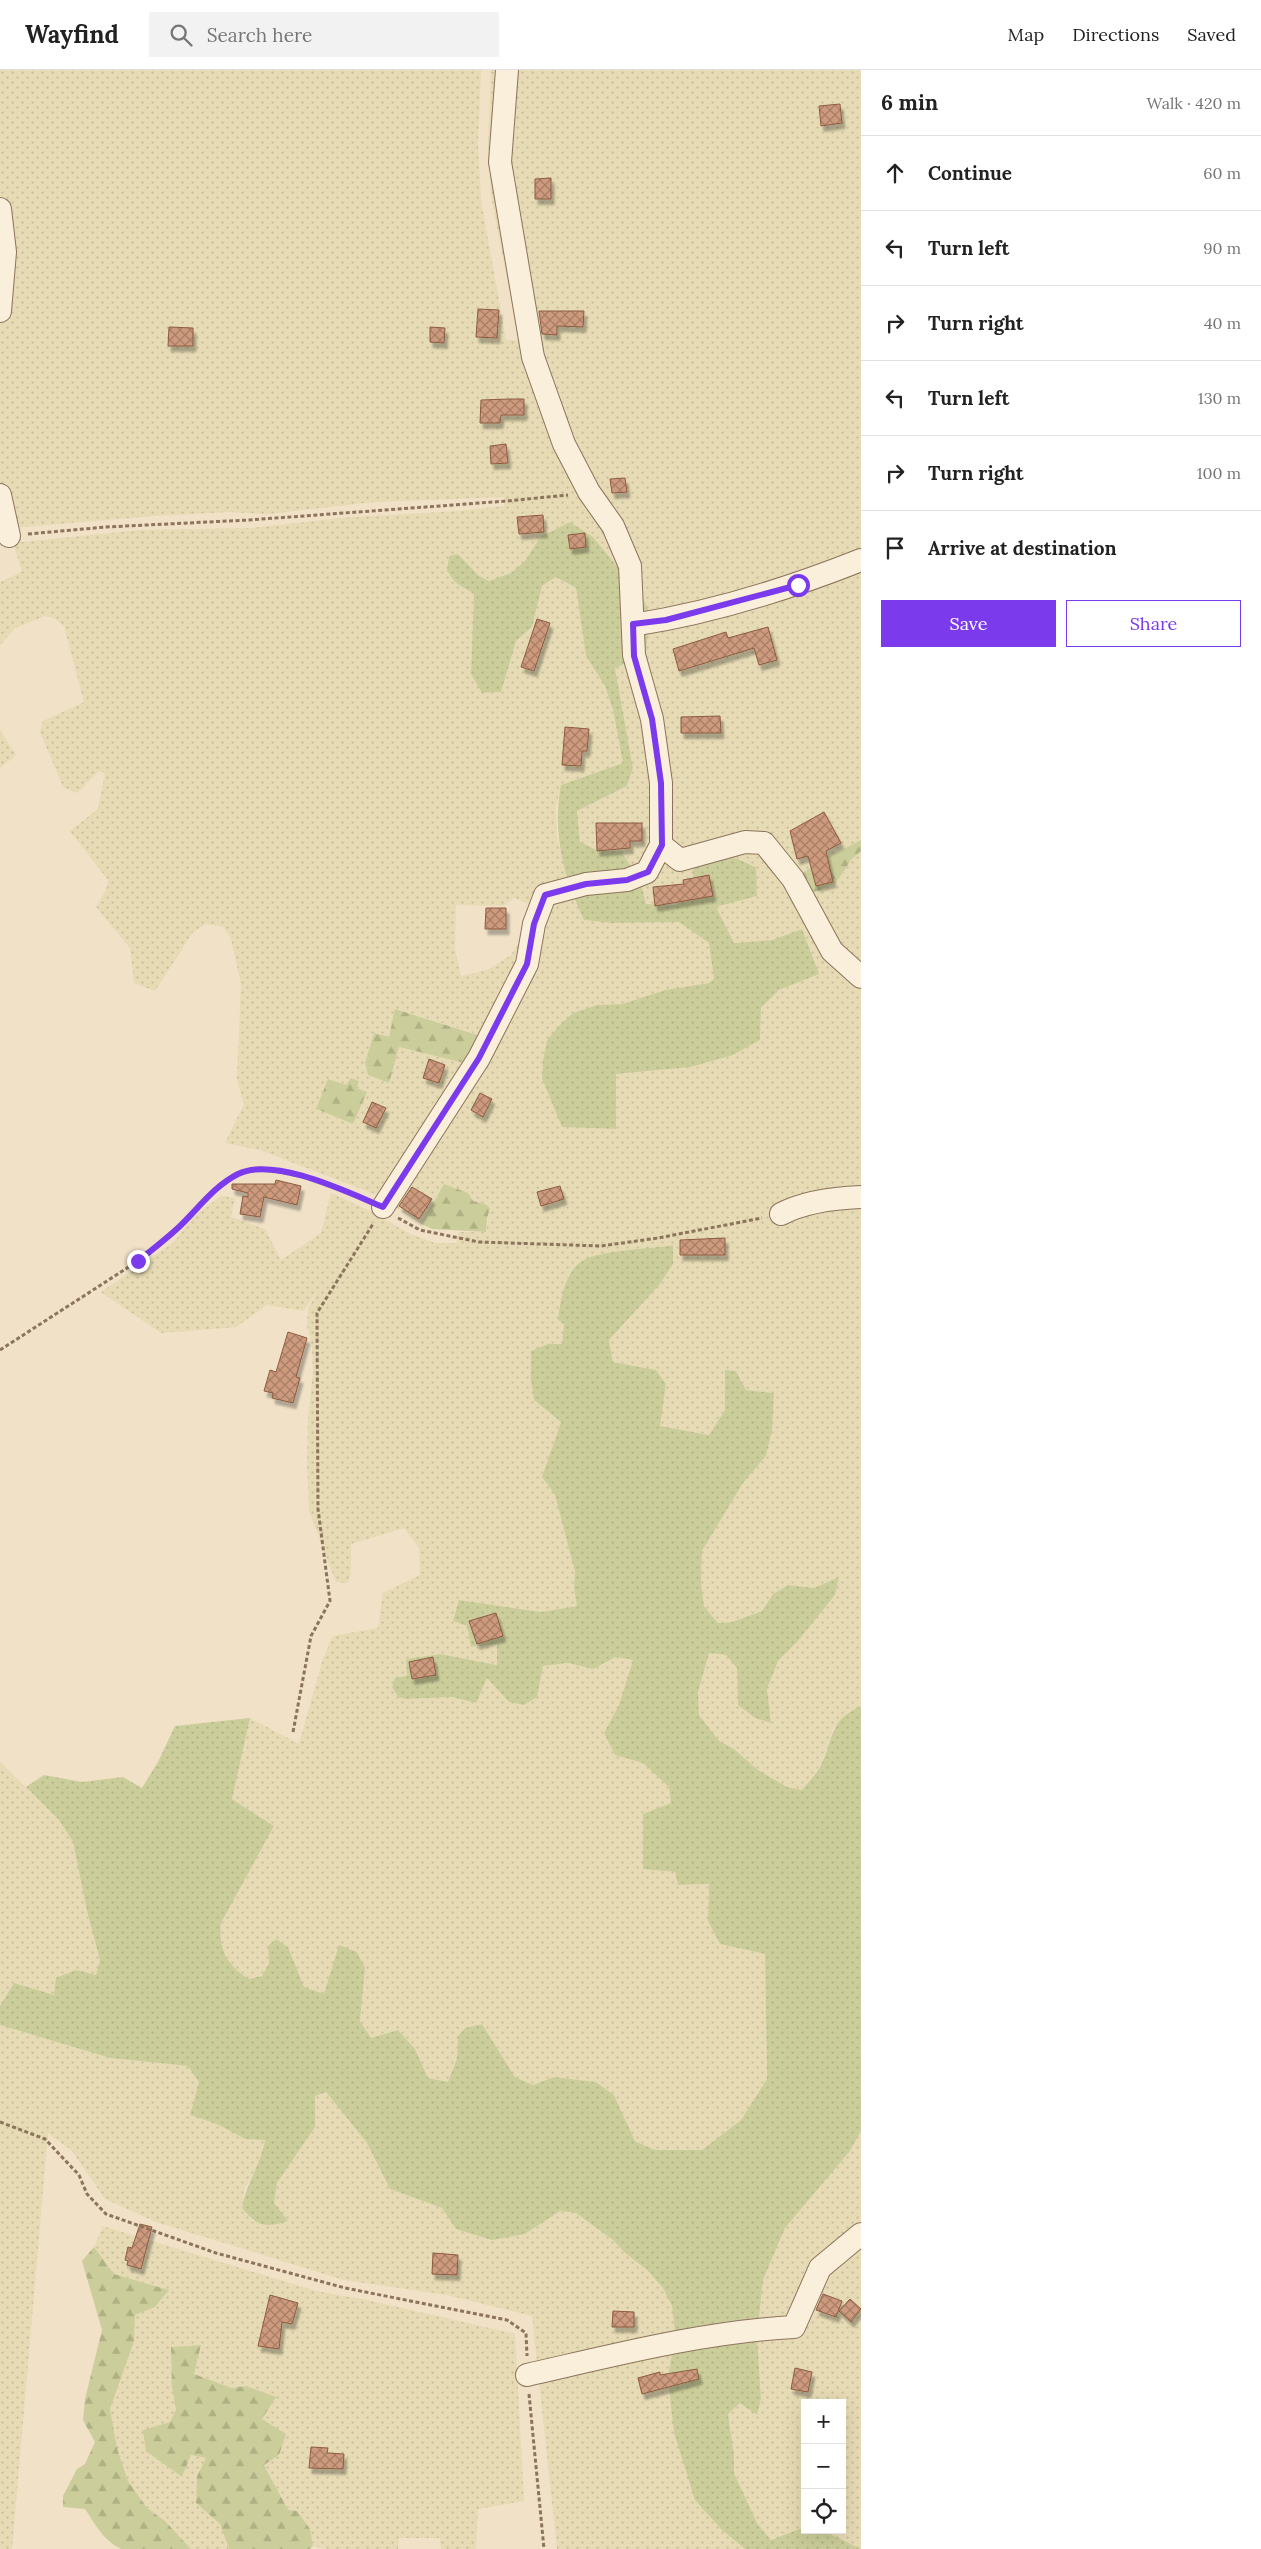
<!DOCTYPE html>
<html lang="en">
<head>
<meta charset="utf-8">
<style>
  :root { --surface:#fff; --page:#f2f2f2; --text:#222; --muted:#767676; --line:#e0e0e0; --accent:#7c3aed }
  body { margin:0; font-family:Lora,serif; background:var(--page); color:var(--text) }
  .controls { position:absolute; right:15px; bottom:15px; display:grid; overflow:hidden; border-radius:0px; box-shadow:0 5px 20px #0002 }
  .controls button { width:45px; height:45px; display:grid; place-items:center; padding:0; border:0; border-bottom:1px solid var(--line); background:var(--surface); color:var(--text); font:25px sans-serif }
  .stop { position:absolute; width:15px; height:15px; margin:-11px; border:4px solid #7c3aed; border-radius:50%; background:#fff }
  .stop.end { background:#7c3aed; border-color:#fff; box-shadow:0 1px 5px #0008 }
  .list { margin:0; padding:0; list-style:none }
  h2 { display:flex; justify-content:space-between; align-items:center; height:65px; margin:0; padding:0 20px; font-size:21px }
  h2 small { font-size:16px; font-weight:400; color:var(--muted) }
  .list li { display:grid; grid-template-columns:32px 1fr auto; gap:15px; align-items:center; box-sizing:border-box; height:75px; padding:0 20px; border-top:1px solid var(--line) }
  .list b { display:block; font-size:19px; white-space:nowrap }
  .list em { font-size:16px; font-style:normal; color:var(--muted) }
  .actions { display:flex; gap:10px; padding:15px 20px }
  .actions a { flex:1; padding:11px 0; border:1px solid var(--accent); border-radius:0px; text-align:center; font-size:18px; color:var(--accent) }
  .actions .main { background:var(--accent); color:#fff }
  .icon { flex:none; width:28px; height:28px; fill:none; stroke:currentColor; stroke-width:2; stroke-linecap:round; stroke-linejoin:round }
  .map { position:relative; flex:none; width:861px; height:2479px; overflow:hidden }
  header { display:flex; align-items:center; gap:30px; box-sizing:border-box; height:70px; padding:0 25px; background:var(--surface); border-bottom:1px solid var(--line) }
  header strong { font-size:24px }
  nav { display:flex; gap:28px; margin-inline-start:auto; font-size:18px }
  .search { width:350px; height:45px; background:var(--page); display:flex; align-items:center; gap:12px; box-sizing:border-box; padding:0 18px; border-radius:0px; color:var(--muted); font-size:19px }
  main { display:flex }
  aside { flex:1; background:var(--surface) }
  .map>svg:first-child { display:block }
</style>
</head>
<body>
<header>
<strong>Wayfind</strong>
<div class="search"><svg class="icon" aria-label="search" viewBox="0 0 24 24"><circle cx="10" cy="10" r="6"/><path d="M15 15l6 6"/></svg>Search here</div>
<nav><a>Map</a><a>Directions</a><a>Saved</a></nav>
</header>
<main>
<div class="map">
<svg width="861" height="2479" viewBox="0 0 861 2479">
  <defs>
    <pattern id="farmland-dots" width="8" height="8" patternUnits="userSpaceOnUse" patternTransform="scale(1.25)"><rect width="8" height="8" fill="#e6dbb4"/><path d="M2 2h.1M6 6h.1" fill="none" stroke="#c6bc9a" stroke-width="1.8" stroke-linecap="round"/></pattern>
    <pattern id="grass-dots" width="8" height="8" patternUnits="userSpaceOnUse" patternTransform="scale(1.25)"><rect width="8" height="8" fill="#cbce9a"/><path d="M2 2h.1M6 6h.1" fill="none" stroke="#afb184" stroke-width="1.8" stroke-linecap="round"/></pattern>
    <pattern id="forest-firs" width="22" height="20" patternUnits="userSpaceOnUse" patternTransform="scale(1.25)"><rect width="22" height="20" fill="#cbce9a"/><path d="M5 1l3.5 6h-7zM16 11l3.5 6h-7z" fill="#afb184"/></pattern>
    <pattern id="building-cross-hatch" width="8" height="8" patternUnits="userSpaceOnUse" patternTransform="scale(1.25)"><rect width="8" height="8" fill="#ce9a7d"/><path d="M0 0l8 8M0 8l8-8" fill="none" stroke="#a87e66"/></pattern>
    <filter id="shadow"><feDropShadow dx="3" dy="5.5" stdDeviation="1" flood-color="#0004"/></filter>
  </defs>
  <rect width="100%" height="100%" fill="#f0e1c7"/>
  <g fill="url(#farmland-dots)" fill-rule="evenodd">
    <path d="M0,0H481L478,74L481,130L506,270H519L491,126L488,76L491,0H861V770L827,787L789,812L808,825L836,813L851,790L861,781V1636L849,1641L833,1659L822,1693L802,1720L787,1717L758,1700L734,1679L719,1671L699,1645L698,1622L709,1583L726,1585L737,1598L738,1635L755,1648L770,1653L767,1619L778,1591L798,1571L835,1525L839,1507L814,1518L788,1515L773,1524L762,1541L732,1552L718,1553L704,1536L701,1512L702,1481L743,1413L766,1386L772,1361L774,1323L746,1320L736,1301L726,1300L725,1340L709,1365L659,1356L666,1315L656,1300L613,1292L609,1270L660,1214L673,1194V1175L606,1184L582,1191L568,1206L559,1236L558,1249L564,1254L562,1274H548L531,1282V1310L534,1330L561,1352L542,1407L555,1425L575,1502L574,1518L578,1536L541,1542L459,1530L453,1551L467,1556L471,1577L498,1574L497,1595L440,1584L406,1589L407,1607L395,1608L392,1617L398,1627L406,1629L452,1627L475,1633L487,1608L509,1632L524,1635L537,1626L543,1596L568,1593L593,1599L616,1587L633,1590L619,1635L604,1663L615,1685L643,1693L669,1717L671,1733L643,1745V1799L675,1802L678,1815L709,1814L708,1851L720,1874L765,1884L767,2009L741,2050L702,2080H655L635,2071L614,2025L596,2012L554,2007L533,2015L515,2007L482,1954L465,1958L458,1966L457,1989L448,2012L428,2008L415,1979L398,1960L371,1968L360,1951L365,1898L357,1882L339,1876L324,1925L304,1918L288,1877L276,1869L268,1876L269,1893L262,1906L249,1909L233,1899L219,1871L221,1853L274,1756L232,1729L250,1648L299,1674L323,1589L333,1566L378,1558L383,1523L420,1505L419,1478L404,1458L351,1474V1502L348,1513L336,1512L309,1441L307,1393L308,1348L313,1302L312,1278L307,1255L308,1239L318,1220L303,1241L267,1235L236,1257L161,1263L101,1222L173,1173L194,1147L221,1126L235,1128L231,1147L265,1159L281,1190L321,1163L331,1123L372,1142L410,1164L435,1173H456L459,1162H486L490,1138L485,1134L473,1131L467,1123L444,1114L421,1154L391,1134L456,1038L493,969L396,939L389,968L374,963L365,993L368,1005L389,1013L399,977L468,994L391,1116L386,1121L377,1125L260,1080L225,1073L244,1034L237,1010L241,914L231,869L223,857L206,854L193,862L155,921L134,913L130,878L96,837L106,820L108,810L70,761L98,739L105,703L99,701L77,723L63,717L40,662L43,651L84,632L64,556L54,548L45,546L15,558L0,575V512L22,502L13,473L139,460L252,458L341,448L458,441L504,436V427L374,432L268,444L229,442L154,446L0,459ZM570,452L593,467L643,528L649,542L646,584L615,598L633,698L627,716L577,741L580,772L599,781H621L640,810L646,834L675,835L693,825V794L733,787L755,796L757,826L716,837L734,873L772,870L802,859L818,904L779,920L761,938L760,970L733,985L691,997L616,1004V1059L562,1057L542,1009L543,990L547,970L573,943L597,935L622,934L665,920L709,913L714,910L709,872L679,852L611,853L584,850L571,823L557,767L556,738L561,715L623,693L613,640L605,616L586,586L576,518L556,507L542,516L532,557L516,571L501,622L483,623L471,604L474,524L456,513L447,501L449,486L458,484L478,505L489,511L511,503L525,491L540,467ZM514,828L529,834L528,857L511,885L487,900L461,906L455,879L456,835L503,836ZM351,1008L359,1011L357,1018L367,1022L353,1054L317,1040L328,1009L346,1015Z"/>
    <polygon points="0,660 16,685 0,698"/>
    <polygon points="0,1692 59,1750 73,1772 87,1841 100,1890 96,1905 55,1925 0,1936"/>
    <polygon points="0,1955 110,1988 188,1996 199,2012 190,2045 217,2054 245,2069 265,2069 262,2087 244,2121 242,2138 253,2152 274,2133 277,2113 315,2057 315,2026 326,2022 367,2073 390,2119 442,2138 456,2159 525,2164 560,2141 576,2143 613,2170 624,2182 647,2200 663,2218 672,2236 675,2263 668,2307 674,2363 745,2479 557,2479 532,2246 447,2225 344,2210 156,2152 105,2129 72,2081 48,2063 12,2479 0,2479"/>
    <polygon points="861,2061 861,2479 824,2461 818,2460 842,2460 842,2333 805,2333 805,2459 771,2470 757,2453 734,2403 734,2385 728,2344 740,2333 757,2344 761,2329 757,2266 763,2210 785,2158 850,2081"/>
    <polygon points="103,2156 316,2221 367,2230 515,2264 524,2431 478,2439 476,2479 441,2479 440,2468 399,2468 398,2479 324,2479 313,2476 310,2459 288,2440 264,2394 261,2349 246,2316 232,2318 194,2304 201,2275 172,2277 172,2318 176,2340 170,2352 182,2407 191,2385 206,2388 197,2406 196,2433 220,2454 229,2479 191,2479 164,2450 147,2438 128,2411 117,2378 110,2339 134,2273 135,2245 155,2237 169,2220 114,2204 94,2177"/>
  </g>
  <g fill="url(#grass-dots)">
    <path d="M570,452L593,467L643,528L649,542L646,584L615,598L633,698L627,716L577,741L580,772L599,781H621L640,810L646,834L675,835L693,825V794L733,787L756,797L757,826L716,837L734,873L772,870L802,859L819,904L779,920L761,938L760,970L733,985L691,997L616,1004V1059L562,1057L542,1009L543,990L547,970L560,955L573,943L597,935L622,934L665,920L709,913L714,909L709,873L679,852L611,853L584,850C563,807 552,762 561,715L623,693L613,640L605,616L586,586L576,518L556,507L542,516L532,557L516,571L501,622L482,623L471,604L474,524L456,513L447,501L449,486L458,484L478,505L489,511L511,503L525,491L540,467Z"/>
    <path d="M673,1175V1194L660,1214L609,1270L613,1292L656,1300L666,1314L660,1356L709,1365L725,1340V1300L736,1301L746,1320L774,1323L772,1361L766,1386L743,1413L702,1481L701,1512L704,1536L718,1553L732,1552L762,1541L773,1524L788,1515L814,1518L839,1507L835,1525L798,1571L778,1591L767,1619L771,1653L755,1648L738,1635L737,1598L726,1585L709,1583L698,1622L699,1645L719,1671L734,1679L758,1700L787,1717L802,1720C809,1711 819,1701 823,1691C833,1666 832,1648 861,1636V2061L850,2081L785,2158L763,2210L757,2266L761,2329L757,2345L740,2333L728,2344L734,2385V2403L757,2453L771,2470L800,2459L824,2461L861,2479H745L721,2459L695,2430L674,2363L672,2346L668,2307L675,2263L672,2236L663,2218L647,2200L624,2182L613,2170L576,2143L560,2141L525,2164L492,2170L456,2159L442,2138L390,2119L367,2073L326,2022L315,2026V2057L277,2113L274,2133L288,2151C265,2158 257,2157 242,2138C246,2113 261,2095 265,2070L245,2069L217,2054L190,2045L199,2012L188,1996L110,1988L0,1955V1936L14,1913L54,1925L56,1908L76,1900L96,1905L100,1890L87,1841L73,1772L59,1750L26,1717L44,1705L82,1712L123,1707L142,1718L158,1692L175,1656L250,1648L232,1729L274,1756L221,1853C218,1879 227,1895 249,1909L262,1906L269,1893L268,1876L276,1869L288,1877L304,1917L324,1924L339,1875L357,1882L365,1898L360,1951L371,1968L398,1960L415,1979L428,2008L448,2012L457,1989L458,1966L465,1958L482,1954L515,2007L533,2015L554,2007L596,2012L614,2025L635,2071L655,2080H702L741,2050L767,2009L765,1884L720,1874L708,1851L709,1814L678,1815L675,1802L643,1799V1744L671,1733L669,1717L643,1693L615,1685L604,1663L619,1635L633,1590L616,1587L593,1599L568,1593L543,1596L537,1627L524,1635L509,1632L487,1608L476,1633L452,1627L406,1629L398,1627L392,1617L395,1608L407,1606L406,1589L440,1584L497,1595V1574L471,1577L467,1556L453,1551L459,1530L541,1542L577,1536L574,1518L575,1502L555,1425L542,1407L561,1352L534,1330L531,1310V1281L548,1274H562L564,1254L558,1250C560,1230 565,1202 582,1191C599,1180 651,1179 673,1175Z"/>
  </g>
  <g fill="url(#forest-firs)">
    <polygon points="861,770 861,781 851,790 836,813 808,825 789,812 827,787"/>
    <polygon points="395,939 481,966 468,994 399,977 389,1013 368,1005 365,993 374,963 389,967"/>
    <polygon points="351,1008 359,1011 357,1018 367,1022 353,1054 316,1039 328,1009 346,1015"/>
    <polygon points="444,1114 468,1123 473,1131 485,1134 490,1138 487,1149 486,1162 432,1159 421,1154"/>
    <path d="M94,2177L114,2204L169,2220L155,2237L135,2245L134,2272L110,2339L117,2378L128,2411L147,2438L165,2451L191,2479H121C104,2471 95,2454 85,2439L63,2437V2426L77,2399L85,2394L95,2372L83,2350L85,2329L102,2260L82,2191Z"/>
    <polygon points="201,2275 194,2304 232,2318 246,2316 276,2327 262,2349 286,2364 279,2385 264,2395 288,2440 297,2441 310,2459 313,2476 310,2479 229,2479 220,2454 196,2433 197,2406 206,2388 191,2385 182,2407 146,2381 143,2360 170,2352 176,2340 172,2318 171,2277"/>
  </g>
  <g fill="url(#building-cross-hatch)" stroke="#8c5b41" filter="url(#shadow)">
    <polygon points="840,34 842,53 821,56 819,36"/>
    <polygon points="551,108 551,129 535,129 535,109"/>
    <polygon points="478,239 499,240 497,268 476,267"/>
    <polygon points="539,241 584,241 583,257 557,256 557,265 542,264"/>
    <polygon points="169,257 193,258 193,276 168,276"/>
    <polygon points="430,257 445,258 444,273 430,272"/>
    <polygon points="509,329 524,329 524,345 501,345 500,353 480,353 481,330"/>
    <polygon points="506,374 508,393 491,394 490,376"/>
    <polygon points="625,408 627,422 612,423 610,409"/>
    <polygon points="543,445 544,462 519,464 517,447"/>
    <polygon points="585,463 586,477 570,479 568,465"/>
    <polygon points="537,549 550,553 534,601 521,597"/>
    <polygon points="768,557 777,590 759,595 754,578 679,601 673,579 726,562 728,568"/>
    <polygon points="720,646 721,663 681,663 681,647"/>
    <polygon points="565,657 589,659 587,681 582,681 581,696 562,695"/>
    <polygon points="824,742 841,773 826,781 833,812 816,816 808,786 797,789 790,761"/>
    <polygon points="596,753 642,753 642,771 630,771 630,778 597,781"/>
    <polygon points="709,805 713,826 655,836 653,817 684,814 683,810"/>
    <polygon points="486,838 506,838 506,859 485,859"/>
    <polygon points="429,989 445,995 439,1013 423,1008"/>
    <polygon points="480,1023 492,1029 483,1047 471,1040"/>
    <polygon points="372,1032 386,1038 376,1058 363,1052"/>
    <polygon points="276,1110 301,1116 297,1135 264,1127 260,1147 240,1144 243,1126 248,1127 248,1123 232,1119 232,1114 275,1114"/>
    <polygon points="560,1116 564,1129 541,1136 537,1122"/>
    <polygon points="412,1117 432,1129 419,1149 399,1136"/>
    <polygon points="725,1168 725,1185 680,1185 680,1170"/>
    <polygon points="288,1262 307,1268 296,1307 300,1308 293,1333 272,1328 273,1323 264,1321 270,1300 276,1302"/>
    <polygon points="496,1543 503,1566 477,1574 469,1551"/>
    <polygon points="433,1587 436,1605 412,1609 409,1592"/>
    <polygon points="140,2154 152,2157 141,2199 127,2195 128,2191 125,2190 128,2177 132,2178"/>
    <polygon points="433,2183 458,2185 457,2205 432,2204"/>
    <polygon points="823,2224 842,2231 836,2247 816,2240"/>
    <polygon points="270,2225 298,2233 292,2254 282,2252 279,2279 258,2276"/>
    <polygon points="850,2229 861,2239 851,2252 839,2241"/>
    <polygon points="613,2241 634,2242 634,2257 612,2257"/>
    <polygon points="795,2298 812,2302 808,2322 791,2319"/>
    <polygon points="697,2299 699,2309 642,2324 638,2308 660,2302 660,2305"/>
    <polygon points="311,2377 328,2378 327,2383 344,2384 343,2399 309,2398"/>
  </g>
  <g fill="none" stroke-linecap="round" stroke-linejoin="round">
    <defs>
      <g id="minor">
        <polyline points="0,139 5,182 0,241"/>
        <polyline points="0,425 9,466"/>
        <path d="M633,555C711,543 788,519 861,490"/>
        <polyline points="661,775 680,790 745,772 764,773 793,809 832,881 861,907"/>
        <polyline points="383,1137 479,988 527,894 534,854 545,825 586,814 627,810 647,802 661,775 661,713 652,649 634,585 630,496 613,456 589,422 564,374 533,287 500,92 507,0"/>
        <path d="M781,1144C804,1132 835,1128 861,1127"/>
        <path d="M527,2305C615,2285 703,2262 794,2257L820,2198L861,2164"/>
      </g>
    </defs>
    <use href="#minor" stroke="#8c735c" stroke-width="24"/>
    <g stroke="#8c735c" stroke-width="3" stroke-dasharray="4 2.5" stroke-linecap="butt">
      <polyline points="28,464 106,457 249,450 507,431 568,425"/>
      <polyline points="398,1148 420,1160 479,1172 601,1176 658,1168 762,1148"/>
      <polyline points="0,1280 138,1191 178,1158 222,1114 240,1103 259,1098 320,1110 366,1130"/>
      <polyline points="293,1662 311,1566 330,1531 318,1439 317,1243 373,1154"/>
      <polyline points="0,2052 45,2069 79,2105 87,2124 106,2144 216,2183 345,2218 507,2250 526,2263 527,2286"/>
      <polyline points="529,2324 544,2479"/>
    </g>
    <use href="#minor" stroke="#faefdb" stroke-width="22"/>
  </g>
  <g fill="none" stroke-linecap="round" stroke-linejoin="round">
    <path stroke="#7c3aed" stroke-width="6" d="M138,1191C152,1180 166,1169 179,1157C198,1139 214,1116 238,1104C274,1086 349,1123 383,1137L479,988L527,894L534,854L545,825L586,814L627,810L648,802L662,775L661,713L652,649L634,586L633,554L666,550L798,515"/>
  </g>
</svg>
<div class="controls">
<button>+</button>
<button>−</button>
<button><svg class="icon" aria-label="locate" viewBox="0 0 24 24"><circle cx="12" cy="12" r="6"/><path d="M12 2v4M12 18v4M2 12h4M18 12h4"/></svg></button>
</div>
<div class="stop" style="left:798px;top:515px"></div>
<div class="stop end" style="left:138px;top:1191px"></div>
</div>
<aside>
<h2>6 min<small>Walk · 420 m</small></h2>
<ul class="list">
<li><svg class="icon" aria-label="ahead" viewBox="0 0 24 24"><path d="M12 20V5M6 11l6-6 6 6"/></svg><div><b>Continue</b></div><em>60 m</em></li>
<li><svg class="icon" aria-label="left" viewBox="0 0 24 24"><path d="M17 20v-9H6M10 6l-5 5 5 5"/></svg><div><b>Turn left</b></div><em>90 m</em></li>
<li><svg class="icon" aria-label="right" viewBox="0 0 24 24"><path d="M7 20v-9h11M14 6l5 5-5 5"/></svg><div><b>Turn right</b></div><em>40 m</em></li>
<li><svg class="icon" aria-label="left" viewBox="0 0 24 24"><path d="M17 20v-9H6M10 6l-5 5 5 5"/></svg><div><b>Turn left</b></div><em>130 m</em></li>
<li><svg class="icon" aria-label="right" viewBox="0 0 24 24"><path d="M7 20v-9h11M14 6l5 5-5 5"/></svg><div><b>Turn right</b></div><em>100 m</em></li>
<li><svg class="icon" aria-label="arrive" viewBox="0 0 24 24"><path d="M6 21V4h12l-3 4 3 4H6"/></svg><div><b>Arrive at destination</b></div></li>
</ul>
<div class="actions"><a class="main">Save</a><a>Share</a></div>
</aside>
</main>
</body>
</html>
